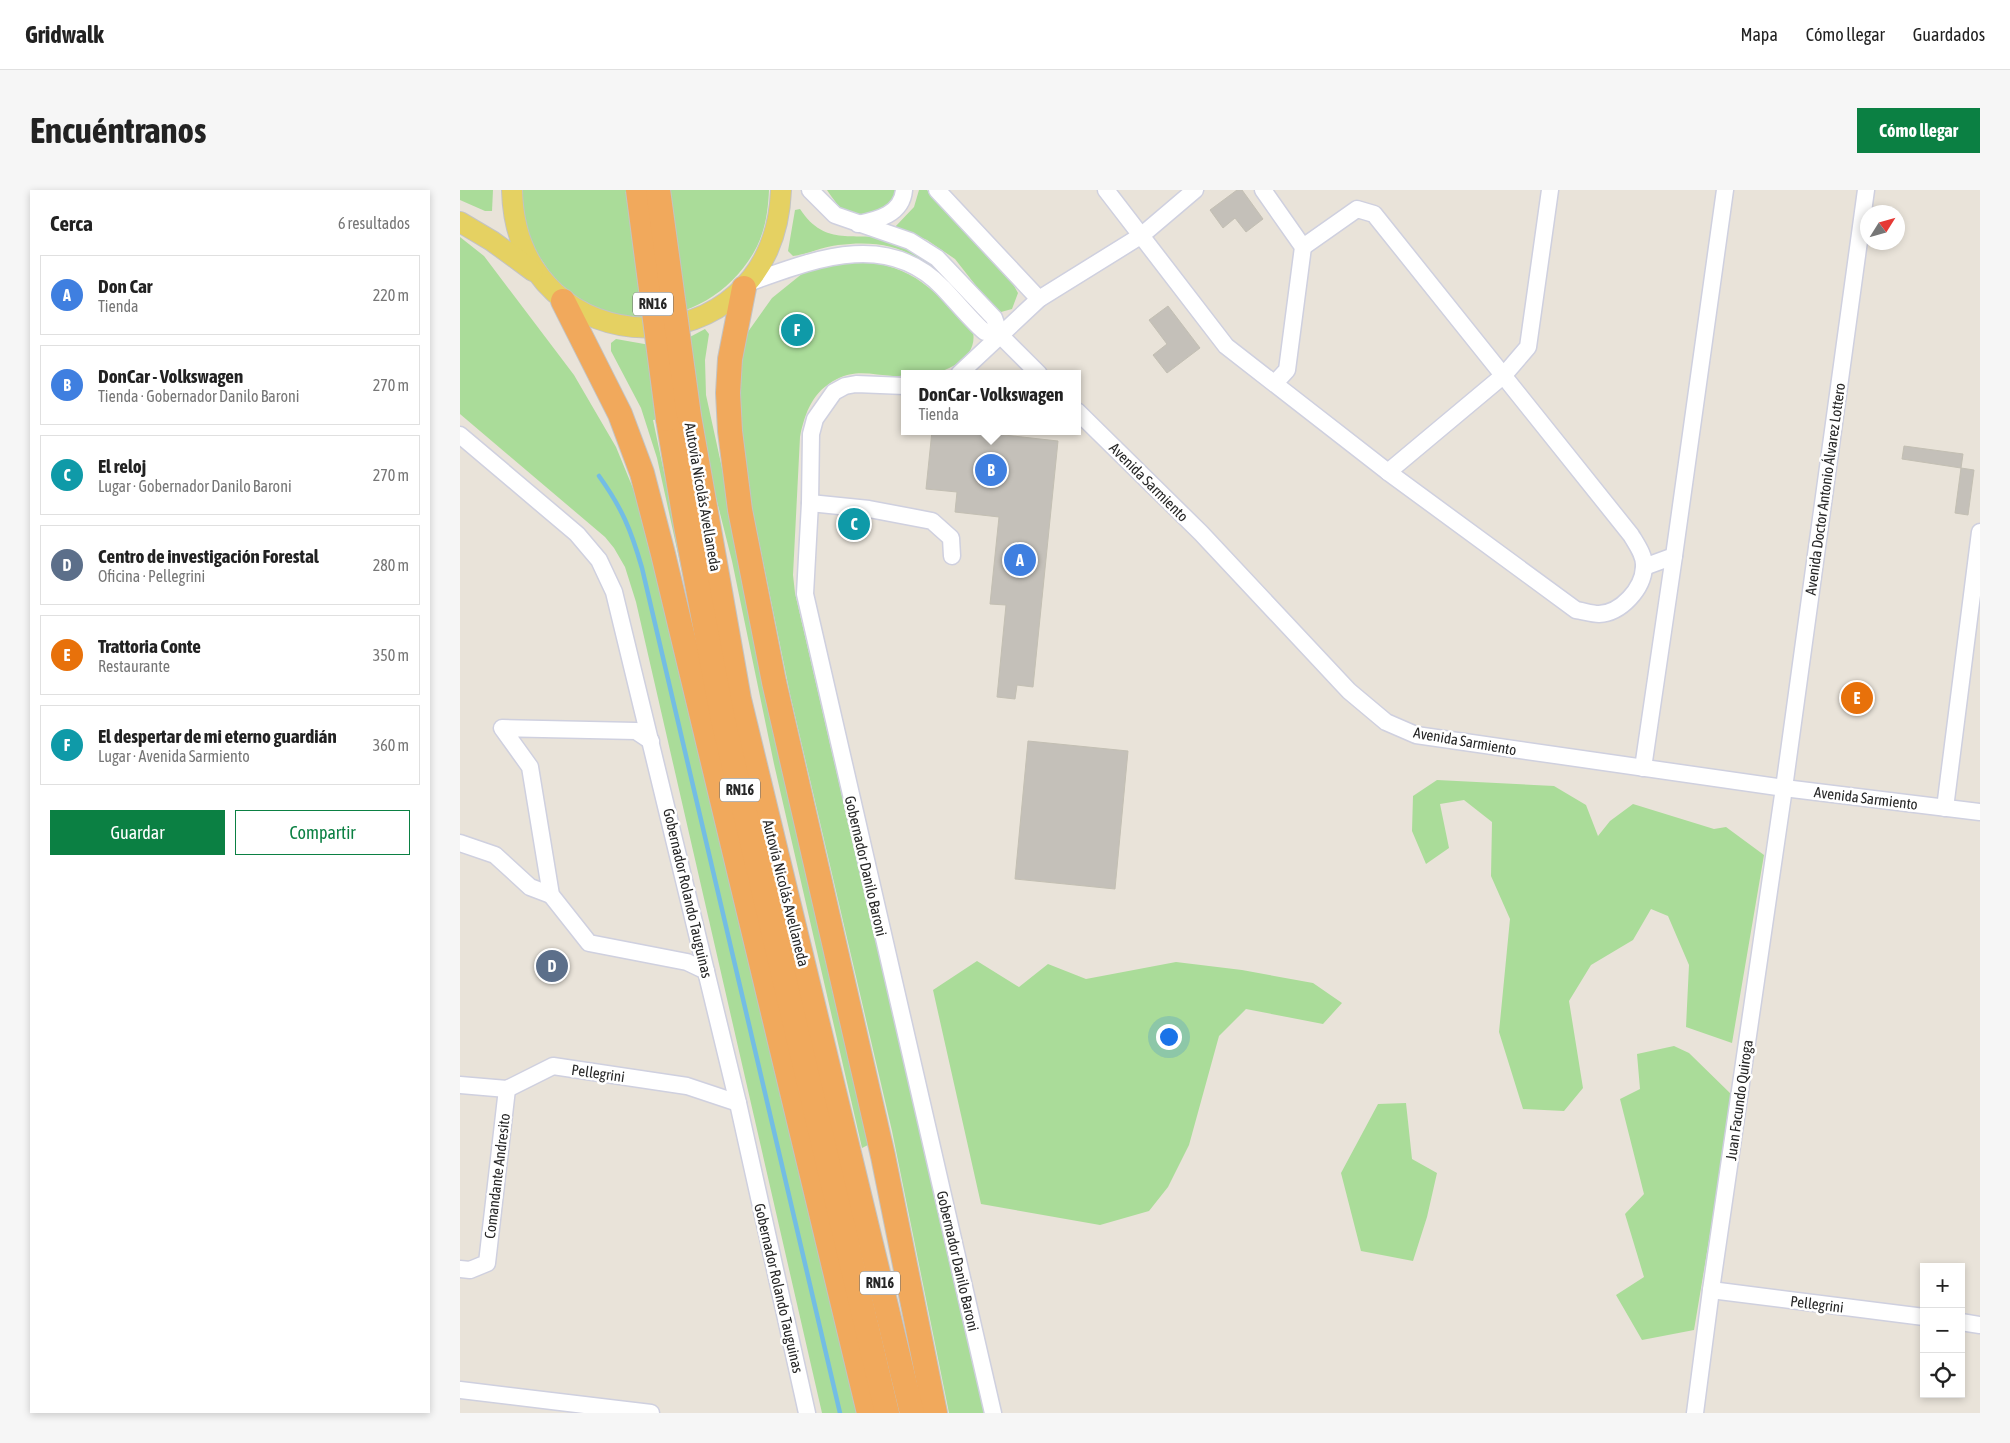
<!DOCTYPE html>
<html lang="es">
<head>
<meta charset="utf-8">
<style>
  :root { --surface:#fff; --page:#f6f6f6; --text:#222; --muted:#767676; --line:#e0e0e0; --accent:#0b8043 }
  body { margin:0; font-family:"Asap Condensed",sans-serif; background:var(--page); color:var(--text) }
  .controls { position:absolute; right:15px; bottom:15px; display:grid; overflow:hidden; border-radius:0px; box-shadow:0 2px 8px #0003 }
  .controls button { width:45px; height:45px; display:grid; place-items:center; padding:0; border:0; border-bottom:1px solid var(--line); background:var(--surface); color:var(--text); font:25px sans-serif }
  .compass { position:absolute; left:1400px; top:15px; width:45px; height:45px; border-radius:50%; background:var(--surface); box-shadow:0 2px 8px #0003; rotate:53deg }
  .you { position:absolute; left:708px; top:846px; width:18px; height:18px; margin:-12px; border:4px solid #fff; border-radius:50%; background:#1a73e8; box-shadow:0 0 0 8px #1a73e833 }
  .badge { display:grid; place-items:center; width:32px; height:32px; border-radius:50%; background:var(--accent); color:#fff; font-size:16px; font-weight:700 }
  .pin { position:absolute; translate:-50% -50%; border:2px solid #fff; box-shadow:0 1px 5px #0006 }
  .popup { position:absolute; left:441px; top:180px; width:180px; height:65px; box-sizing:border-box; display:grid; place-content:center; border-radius:0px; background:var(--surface); filter:drop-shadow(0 1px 4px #0005); font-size:16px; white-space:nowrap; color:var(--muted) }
  .popup b { font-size:19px; color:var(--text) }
  .popup::after { content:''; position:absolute; left:50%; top:100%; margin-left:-10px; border:10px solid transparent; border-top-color:var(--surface) }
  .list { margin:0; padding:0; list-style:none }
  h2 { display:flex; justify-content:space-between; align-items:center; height:65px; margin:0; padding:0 20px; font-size:21px }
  h2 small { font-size:16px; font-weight:400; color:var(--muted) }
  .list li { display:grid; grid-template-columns:32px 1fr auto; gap:15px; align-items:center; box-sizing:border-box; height:80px; margin:0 10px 10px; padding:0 10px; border:1px solid var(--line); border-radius:0px }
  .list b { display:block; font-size:19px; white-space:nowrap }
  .list p { margin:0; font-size:16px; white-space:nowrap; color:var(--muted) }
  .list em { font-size:16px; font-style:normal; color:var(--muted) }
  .actions { display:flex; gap:10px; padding:15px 20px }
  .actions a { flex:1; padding:11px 0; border:1px solid var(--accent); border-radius:0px; text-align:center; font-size:18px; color:var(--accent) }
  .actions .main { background:var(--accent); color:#fff }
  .icon { flex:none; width:28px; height:28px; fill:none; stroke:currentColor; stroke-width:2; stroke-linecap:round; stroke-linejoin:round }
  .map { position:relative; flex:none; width:1520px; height:1223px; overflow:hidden; border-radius:0px }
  header { display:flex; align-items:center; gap:30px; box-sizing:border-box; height:70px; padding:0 25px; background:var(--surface); border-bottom:1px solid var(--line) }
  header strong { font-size:24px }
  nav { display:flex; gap:28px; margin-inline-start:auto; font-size:18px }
  .intro { display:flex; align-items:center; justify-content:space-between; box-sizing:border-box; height:120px; padding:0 30px }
  h1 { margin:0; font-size:35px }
  .button { padding:12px 22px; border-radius:0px; background:var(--accent); color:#fff; font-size:18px; font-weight:700 }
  main { display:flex; gap:30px; padding:0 30px }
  aside { flex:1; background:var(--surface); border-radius:0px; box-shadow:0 2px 8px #0003 }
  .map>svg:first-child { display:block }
</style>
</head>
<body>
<header>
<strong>Gridwalk</strong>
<nav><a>Mapa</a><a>Cómo llegar</a><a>Guardados</a></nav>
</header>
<div class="intro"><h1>Encuéntranos</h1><a class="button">Cómo llegar</a></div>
<main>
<aside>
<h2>Cerca<small>6 resultados</small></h2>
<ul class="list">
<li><span class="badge" style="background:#3f7fe0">A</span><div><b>Don Car</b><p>Tienda</p></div><em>220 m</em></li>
<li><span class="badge" style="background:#3f7fe0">B</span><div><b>DonCar - Volkswagen</b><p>Tienda · Gobernador Danilo Baroni</p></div><em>270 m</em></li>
<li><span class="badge" style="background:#0f9aa8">C</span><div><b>El reloj</b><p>Lugar · Gobernador Danilo Baroni</p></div><em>270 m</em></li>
<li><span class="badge" style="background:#5c6f8a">D</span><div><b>Centro de investigación Forestal</b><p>Oficina · Pellegrini</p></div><em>280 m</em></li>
<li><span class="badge" style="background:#e8710a">E</span><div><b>Trattoria Conte</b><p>Restaurante</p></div><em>350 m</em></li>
<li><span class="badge" style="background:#0f9aa8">F</span><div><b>El despertar de mi eterno guardián</b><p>Lugar · Avenida Sarmiento</p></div><em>360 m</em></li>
</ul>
<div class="actions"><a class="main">Guardar</a><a>Compartir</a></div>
</aside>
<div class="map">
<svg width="1520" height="1223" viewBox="0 0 1520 1223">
  <rect width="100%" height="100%" fill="#e9e3d9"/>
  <g fill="#aadc99">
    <polygon points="0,0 33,0 32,21 25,21 0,10"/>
    <path d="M60,0H309C308,22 305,43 294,62C264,115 198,143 140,119C117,109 98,96 85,75C80,67 72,58 69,49C64,34 63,16 60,0Z"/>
    <path d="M367,0H436C431,22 409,33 388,23C380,20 372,7 367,0Z"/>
    <polygon points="459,0 467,0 549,87 558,103 552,119 541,122 535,120 495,69 467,50 435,37 454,17"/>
    <path d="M340,19C366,59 396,40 431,50C440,52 450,58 459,62C472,69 506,109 519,122L517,123C472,76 449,46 378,55C362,57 348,64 333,66L328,61L335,20Z"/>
    <polygon points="0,47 24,66 114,185 156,257 184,325 398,1223 362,1223 176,412 165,377 154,358 145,347 0,224"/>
    <path d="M396,71C456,75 474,101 513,142C518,168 487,183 465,184C460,184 451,182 446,184C443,185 439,187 433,186C414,185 396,179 377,189C353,201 345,222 340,247L333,385L335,403L525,1223H489L432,941L330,504L274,229L285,146L312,108L343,83L359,77Z"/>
    <polygon points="245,139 249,144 245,170 246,205 410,954 402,958 314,574 272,371 235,224 193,230 297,723 197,268 181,218 151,161 151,153 156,149 190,155 226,149"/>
    <polygon points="977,590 1094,596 1126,615 1138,646 1150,631 1173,614 1254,639 1266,637 1304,665 1272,853 1226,837 1229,775 1208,726 1191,719 1173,750 1131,775 1109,811 1123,898 1104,921 1063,919 1039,842 1050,729 1031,686 1032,632 1004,610 980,614 989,658 966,674 952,641 953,606"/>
    <polygon points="517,771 559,797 588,774 626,789 716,772 782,780 853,793 882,813 863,834 786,819 759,846 729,955 708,997 689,1021 640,1035 521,1014 473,800"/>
    <polygon points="1214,856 1229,863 1273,906 1234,1140 1182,1150 1156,1105 1184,1087 1165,1024 1184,1004 1160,909 1180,899 1177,864"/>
    <polygon points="946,913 952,969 977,983 967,1027 953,1071 901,1061 881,983 918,914"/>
  </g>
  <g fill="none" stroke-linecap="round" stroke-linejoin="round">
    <path stroke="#73bde4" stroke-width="4.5" d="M139,286C162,318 171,340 182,378L380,1223"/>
  </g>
  <g fill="#c4c0b9" stroke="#c3bfb3">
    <polygon points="777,0 782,0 803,29 786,42 775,28 763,38 750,20"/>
    <polygon points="708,116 740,158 707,183 693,165 707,154 689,130"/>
    <polygon points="472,241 508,241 598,251 573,497 557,495 555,509 537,507 546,415 530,414 539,327 495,322 497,302 466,299"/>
    <polygon points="1444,256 1503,264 1501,278 1442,269"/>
    <polygon points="1501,278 1514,280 1508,325 1495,323"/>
    <polygon points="568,551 668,561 655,699 555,689"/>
  </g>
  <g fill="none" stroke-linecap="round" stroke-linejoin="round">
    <defs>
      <g id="minor">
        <polyline points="350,0 375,25 450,51 477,68 534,128 540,145 579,184"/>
        <polyline points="477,0 579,109"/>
        <path d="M646,0L766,156L928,282L1116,420C1123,421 1132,424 1139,424C1161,423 1183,399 1184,377C1185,366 1177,355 1171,345L914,24L897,19L843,57"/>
        <polyline points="803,0 843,57 827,180 815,193"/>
        <path d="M398,34C418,30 442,24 444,0"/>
        <path d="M288,93C353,70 427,39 483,98C491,106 518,138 525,142C530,143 535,144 540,145"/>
        <polyline points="499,184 579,109 682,45 735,0"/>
        <polyline points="445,196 396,194 385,196 374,202 355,229 351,244 350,313 345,404 533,1223"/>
        <polyline points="617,221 741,343 889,501 926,532 956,545 1324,598 1520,622"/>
        <polyline points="0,245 117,344 139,370 154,402 278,913 347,1223"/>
        <polyline points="928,282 1044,185 1068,157 1090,0"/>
        <polyline points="350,313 409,319 472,331 491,348 492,366"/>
        <polyline points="1184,377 1214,366 1265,0"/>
        <polyline points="191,551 176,541 42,538 70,577 91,705 129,753 227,772 246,781"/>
        <polyline points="1183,578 1214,366"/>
        <polyline points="1485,618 1520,342"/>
        <polyline points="0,653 35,665 70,697 91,705"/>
        <polyline points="0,895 47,899 93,876 227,896 278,913"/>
        <polyline points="0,1079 10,1080 27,1073 47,899"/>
        <polyline points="1251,1100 1464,1127"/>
        <polyline points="1501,1132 1520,1135"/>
        <polyline points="0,1200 191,1223"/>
        <polyline points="1235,1223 1251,1100 1324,598 1406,0"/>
      </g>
      <g id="major">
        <path d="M52,0C56,181 314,186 321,0"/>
        <polyline points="0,32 32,51 73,81"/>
      </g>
      <g id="highway">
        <polyline points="284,98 270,169 268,203 270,241 280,320 314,492 423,966 475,1223"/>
        <polyline points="103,111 160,224 182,283 203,364 409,1223"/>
        <polyline points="229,226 279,509 452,1223"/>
        <polyline points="208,229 226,336 263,530 427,1223"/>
      </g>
    </defs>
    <use href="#minor" stroke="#cfd0df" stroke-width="19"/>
    <use href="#major" stroke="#c3c3c3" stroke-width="22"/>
    <use href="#highway" stroke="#c3c3c3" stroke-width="26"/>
    <use href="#minor" stroke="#fff" stroke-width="16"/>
    <use href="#major" stroke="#e5d162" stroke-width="20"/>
    <use href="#highway" stroke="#f1a95c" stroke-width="24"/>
    <defs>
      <g id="highway-bridge">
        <polyline points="178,0 208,229"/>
        <polyline points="198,0 229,226"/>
      </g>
    </defs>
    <use href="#highway-bridge" stroke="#c3c3c3" stroke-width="26" stroke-linecap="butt"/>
    <use href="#highway-bridge" stroke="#f1a95c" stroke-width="24"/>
  </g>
  <g text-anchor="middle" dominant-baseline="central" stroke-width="5" stroke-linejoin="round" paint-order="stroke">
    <g fill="#fff" stroke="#686868" stroke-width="1">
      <rect x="173" y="102.5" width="40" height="23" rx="4"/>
      <rect x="260" y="588.5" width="40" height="23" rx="4"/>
      <rect x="400" y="1081.5" width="40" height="23" rx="4"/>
    </g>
    <g font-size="14" font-weight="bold" fill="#272727">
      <text x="193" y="114">RN16</text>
      <text x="280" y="600">RN16</text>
      <text x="420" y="1093">RN16</text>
    </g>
    <g font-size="15" fill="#272727" stroke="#fff">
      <text transform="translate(689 292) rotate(45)">Avenida Sarmiento</text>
      <text transform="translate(1365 299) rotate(-82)">Avenida Doctor Antonio Álvarez Lottero</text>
      <text transform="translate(243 307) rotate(80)">Autovía Nicolás Avellaneda</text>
      <text transform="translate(1005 551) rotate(10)">Avenida Sarmiento</text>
      <text transform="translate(1406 608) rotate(7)">Avenida Sarmiento</text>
      <text transform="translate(406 676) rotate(77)">Gobernador Danilo Baroni</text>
      <text transform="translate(228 703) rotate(77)">Gobernador Rolando Tauguinas</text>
      <text transform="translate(326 703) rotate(76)">Autovía Nicolás Avellaneda</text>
      <text transform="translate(138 883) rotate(8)">Pellegrini</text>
      <text transform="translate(1279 910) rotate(-82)">Juan Facundo Quiroga</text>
      <text transform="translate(37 986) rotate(-83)">Comandante Andresito</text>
      <text transform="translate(498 1071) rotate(77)">Gobernador Danilo Baroni</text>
      <text transform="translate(319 1098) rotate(77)">Gobernador Rolando Tauguinas</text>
      <text transform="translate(1357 1114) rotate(7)">Pellegrini</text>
    </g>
  </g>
</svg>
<div class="controls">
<button>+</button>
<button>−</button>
<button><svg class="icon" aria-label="locate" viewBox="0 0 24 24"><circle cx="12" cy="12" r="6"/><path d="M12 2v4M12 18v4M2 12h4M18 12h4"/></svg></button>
</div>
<svg class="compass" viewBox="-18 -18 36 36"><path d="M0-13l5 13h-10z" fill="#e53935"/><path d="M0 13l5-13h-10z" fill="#767676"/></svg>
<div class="you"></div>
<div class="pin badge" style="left:560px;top:370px;background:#3f7fe0">A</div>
<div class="pin badge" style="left:531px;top:280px;background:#3f7fe0">B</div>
<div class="popup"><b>DonCar - Volkswagen</b>Tienda</div>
<div class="pin badge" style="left:394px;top:334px;background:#0f9aa8">C</div>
<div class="pin badge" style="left:92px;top:776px;background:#5c6f8a">D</div>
<div class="pin badge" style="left:1397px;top:508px;background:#e8710a">E</div>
<div class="pin badge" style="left:337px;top:140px;background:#0f9aa8">F</div>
</div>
</main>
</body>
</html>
